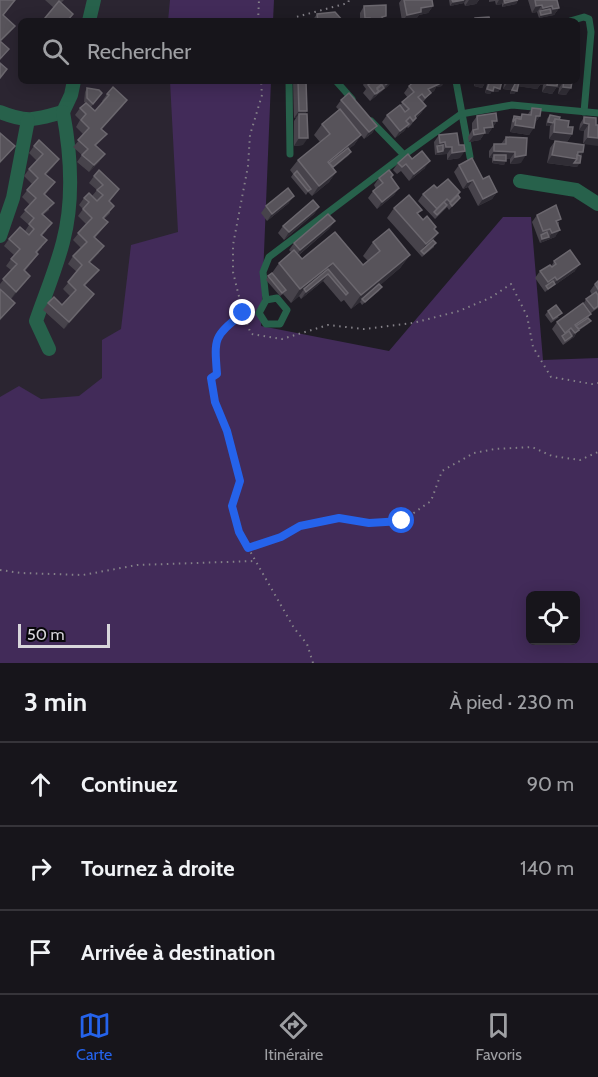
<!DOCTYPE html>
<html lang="fr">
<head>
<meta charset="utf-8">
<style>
  :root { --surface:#17151b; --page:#201e24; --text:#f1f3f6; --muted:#9e9fa3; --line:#36343a; --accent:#2563eb }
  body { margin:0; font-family:Cabin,sans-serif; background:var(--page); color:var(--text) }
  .controls { position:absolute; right:18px; bottom:18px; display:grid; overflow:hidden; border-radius:9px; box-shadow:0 3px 15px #0003 }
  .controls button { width:54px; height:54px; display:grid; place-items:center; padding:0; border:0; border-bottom:2px solid var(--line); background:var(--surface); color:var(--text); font:30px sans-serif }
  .scale { position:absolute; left:18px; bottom:15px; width:92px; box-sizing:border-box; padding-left:6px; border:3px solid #d8d6db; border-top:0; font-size:16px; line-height:21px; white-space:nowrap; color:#d8d6db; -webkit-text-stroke:4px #08070a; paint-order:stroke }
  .stop { position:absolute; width:18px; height:18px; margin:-14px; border:4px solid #2563eb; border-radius:50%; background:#fff }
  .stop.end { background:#2563eb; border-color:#fff; box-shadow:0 2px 6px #0008 }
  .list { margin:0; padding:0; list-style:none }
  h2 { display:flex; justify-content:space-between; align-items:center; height:78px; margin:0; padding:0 24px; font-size:26px }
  h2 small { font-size:20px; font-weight:400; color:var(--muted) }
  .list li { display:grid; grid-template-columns:39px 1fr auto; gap:18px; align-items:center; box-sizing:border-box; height:84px; padding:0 24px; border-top:2px solid var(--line) }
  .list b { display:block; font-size:22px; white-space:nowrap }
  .list em { font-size:20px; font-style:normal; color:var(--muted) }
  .icon { flex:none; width:33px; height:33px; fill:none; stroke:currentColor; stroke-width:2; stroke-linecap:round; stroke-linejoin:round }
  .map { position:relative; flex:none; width:598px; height:663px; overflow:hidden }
  .search { position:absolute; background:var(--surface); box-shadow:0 3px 15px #0003; left:18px; right:18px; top:18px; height:66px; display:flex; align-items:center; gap:15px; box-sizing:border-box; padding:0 21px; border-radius:9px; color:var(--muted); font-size:22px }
  .sheet { height:330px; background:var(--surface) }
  nav { display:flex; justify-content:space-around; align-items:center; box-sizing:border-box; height:84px; border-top:2px solid var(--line); background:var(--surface); font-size:16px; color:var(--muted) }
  nav a { display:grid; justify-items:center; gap:3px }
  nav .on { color:var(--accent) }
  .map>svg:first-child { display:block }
</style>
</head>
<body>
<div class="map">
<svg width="598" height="663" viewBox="0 0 598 663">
  <rect width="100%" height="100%" fill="#1f1c24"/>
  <polygon fill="#2b2531" points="0,0 259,0 258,21 21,21 21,81 261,81 262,95 0,566"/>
  <g fill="#422b59" fill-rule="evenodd">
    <polygon points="170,0 274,0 273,21 168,21"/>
    <path d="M170,81H271L261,326L389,351L503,217H531L543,360L598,358V663H0V397L19,386L41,399L79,396L102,378V340L121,329L131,245L178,232ZM530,596H576V640H530Z"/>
  </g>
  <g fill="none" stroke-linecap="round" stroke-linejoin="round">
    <g stroke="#848188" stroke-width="2" stroke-dasharray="1.5 4.5" stroke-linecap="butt">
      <polyline points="258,21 259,0"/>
      <polyline points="299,21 296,17 348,3 349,0"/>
      <polyline points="250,312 243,313 233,272 233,245 248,166 250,135 262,95 261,81"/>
      <polyline points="248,548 281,537 300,526 339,518 369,523 402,521 431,501 442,471 474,453 495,449 532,447 552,456 580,460 598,452"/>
      <polyline points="0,570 21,573 83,575 137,565 255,561"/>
      <path d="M313,663L307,644L294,628L239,532L232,506L240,481L227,431L215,402L211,378L217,374C214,336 214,337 243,313L251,334L282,339L328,325L364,329L413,323L459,311L490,298L511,284L527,316L533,347L551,377L592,384L598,383"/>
    </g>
    <g stroke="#27614b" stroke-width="7">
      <polyline points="570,21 584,17 589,19 591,32 584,112"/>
      <polyline points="289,81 290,154"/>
      <polyline points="336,81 352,99"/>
      <polyline points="456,81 470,157"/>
      <polyline points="371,121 404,155 461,114 512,105 598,113"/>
      <polyline points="266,300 277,298 287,310 280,324 266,324 259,313 266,300 263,272 269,257 404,155"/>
    </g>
    <g stroke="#27614b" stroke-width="14">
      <polyline points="89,21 94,0"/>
      <path d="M0,112C27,123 35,120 63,112"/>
      <polyline points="63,112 71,95 74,81"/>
      <polyline points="520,181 576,190 598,204"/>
      <polyline points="0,236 13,198 28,120"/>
      <path d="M49,349L36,321C45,295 56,269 63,242C74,200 71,154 63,112"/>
    </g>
  </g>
  <g fill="#47434b">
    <polygon points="45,0 64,0 61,3 73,14 68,21 43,21 54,8"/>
    <polygon points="401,0 432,0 433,6 428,13 419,15 416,19 402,21 399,3"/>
    <polygon points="449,0 479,0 476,4 465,6 464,3 450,6"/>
    <polygon points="489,0 518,0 516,4 502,7 502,4 496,5 495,1 489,2"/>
    <polygon points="528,0 557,0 559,8 554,15 539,18 537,12 532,13"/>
    <polygon points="364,6 383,21 360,21 360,13"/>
    <polygon points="317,14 343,21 312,21"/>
    <polygon points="293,81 306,81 307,111 305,114 303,145 294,146 294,121 296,118 294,118"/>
    <polygon points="365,81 392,81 388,86 370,101 363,93 366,89 363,85"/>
    <polygon points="475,81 516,81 517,82 517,81 572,81 566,95 558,94 559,88 556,88 552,94 542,92 543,85 540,85 537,89 518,86 514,94 510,94 511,90 503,89 504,84 501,84 500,89 498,92 492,91 490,94 485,93 487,84 485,83 482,88 474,86"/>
    <polygon points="409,86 442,86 436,87 434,91 431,93 423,102 426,106 421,113 416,118 411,125 408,128 407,127 404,131 395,138 382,122 387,115 400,105 408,98 404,93"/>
    <polygon points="87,88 102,93 91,107 95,111 104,102 102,101 107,94 127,100 122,107 102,129 107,134 96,146 100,161 89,172 77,162 82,155 73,147 84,135 76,127 80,120 75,115 80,108 86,103 84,102 85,92"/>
    <polygon points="341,100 377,126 372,133 364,139 361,135 354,145 348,149 351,152 348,156 333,168 336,172 329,182 312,196 308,192 306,195 291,177 293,174 290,170 298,160 320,142 314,135 322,124 339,110 336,107"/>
    <polygon points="532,108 540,116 535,123 529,135 510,132 512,120 514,116 520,117 522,114 528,114"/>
    <polygon points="550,115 559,120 568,127 572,134 567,142 549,139 550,126 546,126 547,119"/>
    <polygon points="477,116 497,121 488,134 484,134 480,140 469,142 468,137 472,130 472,123"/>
    <polygon points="584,117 596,125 598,125 583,144 584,131 579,130 580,124"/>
    <polygon points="457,133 460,158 447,160 447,154 435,155 434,142 439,135"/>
    <polygon points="506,137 521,163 510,164 510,159 506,159 504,165 492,163 492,158 489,158 489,151 494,144 501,144"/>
    <polygon points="555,141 583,152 581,156 577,167 547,163 550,148"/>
    <polygon points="34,146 59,159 54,166 46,175 55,182 45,195 49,210 43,215 47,230 42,236 42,247 37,253 38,254 33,261 25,271 30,276 25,283 11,299 0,288 0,284 11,270 6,266 14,255 4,246 9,239 25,231 29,225 20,217 30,205 22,197 32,184 24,176 29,169 37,161 29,153"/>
    <polygon points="412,159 425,168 409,181 401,171 397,174 393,170 398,163"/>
    <polygon points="459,165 483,179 497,192 492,199 478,206 468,187 463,189 454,172"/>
    <polygon points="94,176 119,189 110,201 110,213 104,219 108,222 95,238 99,253 90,263 99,270 85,286 89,301 64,329 43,310 48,303 62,305 70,296 63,289 77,272 68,264 73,256 81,248 73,240 86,224 78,216 83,209 79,205 84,198 92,196 97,190 89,183"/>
    <polygon points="379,178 391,178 399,188 394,195 377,209 368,198 373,191 376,189 374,185"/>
    <polygon points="437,188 458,195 460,198 449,210 447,207 435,219 418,201 423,194"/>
    <polygon points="289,203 267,221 261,213 266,206"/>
    <polygon points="319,207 314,214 284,240 278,233 283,226"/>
    <polygon points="394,208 418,214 438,233 433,240 434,247 422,257 387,218"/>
    <polygon points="537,215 559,222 559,229 555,237 540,243 532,222"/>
    <polygon points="330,228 299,255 302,259 363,265 368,261 363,256 373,242 410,255 400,268 380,285 379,291 362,305 360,302 351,309 344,300 341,302 323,281 301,299 299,296 291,303 283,294 280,296 266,280 268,276 272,273 279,263 292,253 289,250 294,243"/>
    <polygon points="554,261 575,271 545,292 535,278 540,271 551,267"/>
    <polygon points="598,281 598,308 591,313 584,303 586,299 592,295 590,291 595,284"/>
    <polygon points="548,311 559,317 551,323 545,315"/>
    <polygon points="591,314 588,318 588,324 577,332 574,337 563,345 552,329 557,322"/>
  </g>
  <g fill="#302d35">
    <polygon points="466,0 464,3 450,6 453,2"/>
    <polygon points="469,0 479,0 476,4 465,6"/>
    <polygon points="499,0 515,0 504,0 502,4 496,5"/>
    <polygon points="518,0 516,4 502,7 505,3"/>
    <polygon points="542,5 537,12 532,13 536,6"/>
    <polygon points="433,6 428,13 419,15 416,19 403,21 407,15 421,8"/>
    <polygon points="552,6 547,13 540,12 543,8"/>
    <polygon points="559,8 554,15 539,18 541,15 551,13 553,9"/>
    <polygon points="365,18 370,18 368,21 363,21"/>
    <polygon points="15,26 10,33 0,43 0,41"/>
    <polygon points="391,81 392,81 388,86 370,101 375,94 384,88"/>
    <polygon points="438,81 445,81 442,86 436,87 434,91 423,97 428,89"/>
    <polygon points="477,81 490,81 488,84 485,83 482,88 474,86"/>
    <polygon points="519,81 547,81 543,85 540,85 537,89 516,86"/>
    <polygon points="558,81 564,81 559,88 556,88 552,94 542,92 547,85"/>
    <polygon points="508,82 516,83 511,90 503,89"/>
    <polygon points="494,87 500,89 498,92 492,91 490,94 485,93 487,89"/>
    <polygon points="563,87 571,88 566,95 558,94"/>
    <polygon points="512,90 517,91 514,94 510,94"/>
    <polygon points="127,100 122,107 96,136 101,129"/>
    <polygon points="426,106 421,113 413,120 415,116"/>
    <polygon points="299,111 307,111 302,118 299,114 296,118 294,118"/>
    <polygon points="536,116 540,116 535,123 531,123"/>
    <polygon points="492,121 497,121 488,134 484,134 480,140 469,142 474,135"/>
    <polygon points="548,122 553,123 550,126 546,126"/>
    <polygon points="584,123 589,124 584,131 579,130"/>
    <polygon points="409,124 404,131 395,138 400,131"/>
    <polygon points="515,125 534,128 529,135 510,132"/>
    <polygon points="377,126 372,133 364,139 369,132"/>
    <polygon points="554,132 572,134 567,142 549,139"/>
    <polygon points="361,135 354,145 324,169 328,162"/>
    <polygon points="588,137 598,138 598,146 583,144"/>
    <polygon points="299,138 308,138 303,145 294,146"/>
    <polygon points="445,142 440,149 437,146 440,143"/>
    <polygon points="15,146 10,153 0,164 0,162"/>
    <polygon points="446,147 452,147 447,154 441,154"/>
    <polygon points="443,151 441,154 435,155 438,152"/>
    <polygon points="465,151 460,158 447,160 452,153"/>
    <polygon points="494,151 515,152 510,159 494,158 494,155 492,158 489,158"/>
    <polygon points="351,152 348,156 324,176 326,172"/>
    <polygon points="578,152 583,152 578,160 580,163 577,167 547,163 552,155"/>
    <polygon points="105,154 100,161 89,172 94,165"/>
    <polygon points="526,155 521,163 510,164 515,157"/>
    <polygon points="59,159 54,166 40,181 45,174"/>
    <polygon points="494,160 506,161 504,165 492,163"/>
    <polygon points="430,161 425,168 409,181 414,174"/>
    <polygon points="336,172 329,182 312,196 319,186"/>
    <polygon points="473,180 468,187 463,189 468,182"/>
    <polygon points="399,188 394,195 377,209 382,202"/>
    <polygon points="497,192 492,199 478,206 483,199"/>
    <polygon points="294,196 289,203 267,221 272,214"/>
    <polygon points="319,207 314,214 284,240 289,232"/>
    <polygon points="335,221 330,228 296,257 300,250"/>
    <polygon points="560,230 555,237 540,243 542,239 549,237 552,233"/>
    <polygon points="438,233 431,244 421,251 426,244"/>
    <polygon points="104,246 99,253 84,269 89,262"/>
    <polygon points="410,255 400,268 363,300 362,299 360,302 351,309 361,295"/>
    <polygon points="333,263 323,276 304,289 299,296 291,303 300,289"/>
    <polygon points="580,264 575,271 545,292 557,280"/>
    <polygon points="328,274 323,281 301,299 306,292"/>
    <polygon points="30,276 25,283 11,299 16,292"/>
    <polygon points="382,287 379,291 362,305 365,302"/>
    <polygon points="94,294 89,301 64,329 69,322"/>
    <polygon points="15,303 10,310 0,321 0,319"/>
    <polygon points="591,321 588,324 577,332 574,337 570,340 575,332"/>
  </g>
  <g fill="#57535a" stroke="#6b676e" stroke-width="1.5">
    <polygon points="0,0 15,0 3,15 15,26 0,41 9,49 0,59"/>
    <polygon points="404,0 432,0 433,6 421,8 421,12 407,15"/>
    <polygon points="452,0 464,0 453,2"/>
    <polygon points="504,0 518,0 505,3"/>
    <polygon points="535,0 557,0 559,8 553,9 552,6 543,8 542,5 536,6"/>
    <polygon points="59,1 73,14 67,21 48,21 45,18"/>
    <polygon points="386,5 386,16 382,17 383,21 370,21 370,18 365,18 364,6"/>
    <polygon points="550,9 551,13 541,15 540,11"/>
    <polygon points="335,12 343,21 328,21 327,20 318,21 317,14"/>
    <polygon points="489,17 490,20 475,21 475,18"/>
    <rect x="478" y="20" width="14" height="1"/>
    <polygon points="0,63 7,69 0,78"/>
    <polygon points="298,81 306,81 307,111 299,111"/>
    <polygon points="371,81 391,81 386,84 384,82 377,88 379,91 375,94 368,85 372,82"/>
    <polygon points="415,81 438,81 439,84 428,89 431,93 425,98 422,94 418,97 426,106 415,116 416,118 413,121 410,117 406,121 409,124 400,131 387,115 400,105 405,112 409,109 402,102 414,92 409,86"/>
    <polygon points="490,81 502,81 500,89 494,87 493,91 487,89"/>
    <polygon points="509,81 516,81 516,83 508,82"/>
    <polygon points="548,81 558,81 557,86 547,85"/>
    <polygon points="561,81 572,81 571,88 563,87 564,81"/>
    <polygon points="516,82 519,82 517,91 512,90"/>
    <polygon points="382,85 384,88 376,94 379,91 377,89"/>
    <polygon points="113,87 127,100 101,129 107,134 95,145 105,154 94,165 82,155 88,149 78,140 89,128 81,120 86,114 80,108 86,103 95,111 109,95 107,94"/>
    <polygon points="87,88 99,90 102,93 93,104 87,98"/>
    <polygon points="349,93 377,126 369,132 341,100"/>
    <polygon points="532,108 541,109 540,116 536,116 534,128 515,125 516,118 521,119 522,114 531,115"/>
    <polygon points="340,109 361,135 328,162 336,172 319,186 298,160 330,134 322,124"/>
    <polygon points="496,113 497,121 492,121 493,127 484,128 485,133 474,135 473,130 478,129 477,116"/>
    <polygon points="299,114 307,114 308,138 299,138"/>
    <polygon points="550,115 560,117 559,120 555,119 553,123 548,122"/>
    <polygon points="514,116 520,117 520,119 516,118 513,122"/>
    <polygon points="584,117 596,118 596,125 598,125 598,138 588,137 589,124 584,123"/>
    <polygon points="555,119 569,121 568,127 573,127 572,134 554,132"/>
    <polygon points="0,133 15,146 0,162"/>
    <polygon points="457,133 459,145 464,145 465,151 452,153 452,147 446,147 445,142 440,143 439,135"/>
    <polygon points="506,137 527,138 526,155 515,157 515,152 494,151 494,144 506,144"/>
    <polygon points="39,140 59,159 45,174 55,182 44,194 54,203 42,214 52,223 41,235 47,240 36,252 38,254 24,270 30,276 16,292 3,279 17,264 11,259 20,249 9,239 20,227 29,235 34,229 29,224 34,218 25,210 36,198 27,190 38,178 29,169 43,154 34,146"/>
    <polygon points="555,141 584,145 583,152 578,152 577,159 552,155"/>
    <polygon points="443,145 443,151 438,152 437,146"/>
    <polygon points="348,148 351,152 333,167 329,163"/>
    <polygon points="422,151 430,161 414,174 406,164 402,167 398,163 408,154 412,159"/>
    <polygon points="494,155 506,155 506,161 494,160"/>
    <polygon points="577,155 581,156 580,163 574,163 577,159"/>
    <polygon points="472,158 483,179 489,176 497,192 483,199 473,180 468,182 459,165"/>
    <polygon points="99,170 119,189 109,201 114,206 103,218 108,222 94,237 104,246 89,262 99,270 84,285 94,294 69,322 48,303 54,297 62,305 76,290 68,282 82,265 73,256 87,242 78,233 92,218 83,209 89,202 84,198 89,193 97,201 103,195 97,190 103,185 94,176"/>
    <polygon points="389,170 393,175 391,177 399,188 382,202 373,191 383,183 379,178"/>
    <polygon points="297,171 311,189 308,191 294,174"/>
    <polygon points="448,179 460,192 450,202 447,199 437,209 423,194 434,185 437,188"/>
    <polygon points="288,188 294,196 272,214 266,206"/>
    <polygon points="409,195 422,210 417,213 423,220 427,216 436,227 434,229 438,233 426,244 394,208"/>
    <polygon points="458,195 460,198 452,206 450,203"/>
    <polygon points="313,200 319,207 289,232 283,226"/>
    <polygon points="444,202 447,205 437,215 434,212"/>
    <polygon points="556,205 561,219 556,221 560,230 552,233 550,229 543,231 537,215"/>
    <polygon points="328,214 335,221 300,250 294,243"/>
    <polygon points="389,229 410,255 361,295 333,263 300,289 279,263 294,250 302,259 335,232 363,265 380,251 373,242"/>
    <polygon points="547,232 549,237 542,239 541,235"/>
    <polygon points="433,240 436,243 424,254 421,251"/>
    <polygon points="570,250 580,264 557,280 555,277 548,282 540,271 550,265 552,267 556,264 554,261"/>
    <polygon points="328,269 348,293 346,295 328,274 306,292 304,289"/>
    <polygon points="272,273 286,290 282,293 268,276"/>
    <polygon points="553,281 555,284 548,289 546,286"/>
    <polygon points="598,281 598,289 595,284"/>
    <polygon points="379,284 382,287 365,302 362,299"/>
    <polygon points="0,289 15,303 0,319"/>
    <polygon points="596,292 598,295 598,306 594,309 586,299"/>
    <polygon points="583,303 591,314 575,325 579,330 575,333 571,328 565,333 557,322"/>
    <polygon points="556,305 562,313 553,319 548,311"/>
    <polygon points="588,318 591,321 579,329 576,326"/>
    <polygon points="569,331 572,336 565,341 562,336"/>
  </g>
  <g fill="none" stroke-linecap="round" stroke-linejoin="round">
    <path stroke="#2563eb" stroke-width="8" d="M243,313C214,337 214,336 217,374L211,378L215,402L227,431L240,481L232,506L239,532L248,548L281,537L300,526L339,518L369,523L402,521"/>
  </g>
</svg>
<div class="controls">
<button><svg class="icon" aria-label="locate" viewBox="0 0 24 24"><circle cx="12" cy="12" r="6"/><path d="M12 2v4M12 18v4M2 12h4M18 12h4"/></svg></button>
</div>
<div class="scale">50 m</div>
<div class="stop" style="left:402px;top:521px"></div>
<div class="stop end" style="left:243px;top:313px"></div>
<div class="search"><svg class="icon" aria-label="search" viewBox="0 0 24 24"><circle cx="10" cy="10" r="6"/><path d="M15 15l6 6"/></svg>Rechercher</div>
</div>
<section class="sheet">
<h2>3 min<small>À pied · 230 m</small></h2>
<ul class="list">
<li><svg class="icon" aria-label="ahead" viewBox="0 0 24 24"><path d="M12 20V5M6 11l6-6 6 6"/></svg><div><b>Continuez</b></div><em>90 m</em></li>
<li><svg class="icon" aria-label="right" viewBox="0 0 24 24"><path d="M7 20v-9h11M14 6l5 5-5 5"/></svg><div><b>Tournez à droite</b></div><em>140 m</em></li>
<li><svg class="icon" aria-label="arrive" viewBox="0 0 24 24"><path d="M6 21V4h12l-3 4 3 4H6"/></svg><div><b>Arrivée à destination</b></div></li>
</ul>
</section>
<nav>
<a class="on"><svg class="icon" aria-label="map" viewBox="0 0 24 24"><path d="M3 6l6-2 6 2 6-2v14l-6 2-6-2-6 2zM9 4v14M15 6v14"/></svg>Carte</a>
<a><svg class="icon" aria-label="directions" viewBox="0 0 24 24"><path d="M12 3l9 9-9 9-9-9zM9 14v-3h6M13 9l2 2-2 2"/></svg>Itinéraire</a>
<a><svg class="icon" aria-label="saved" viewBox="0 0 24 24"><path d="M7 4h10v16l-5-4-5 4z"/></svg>Favoris</a>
</nav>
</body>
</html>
